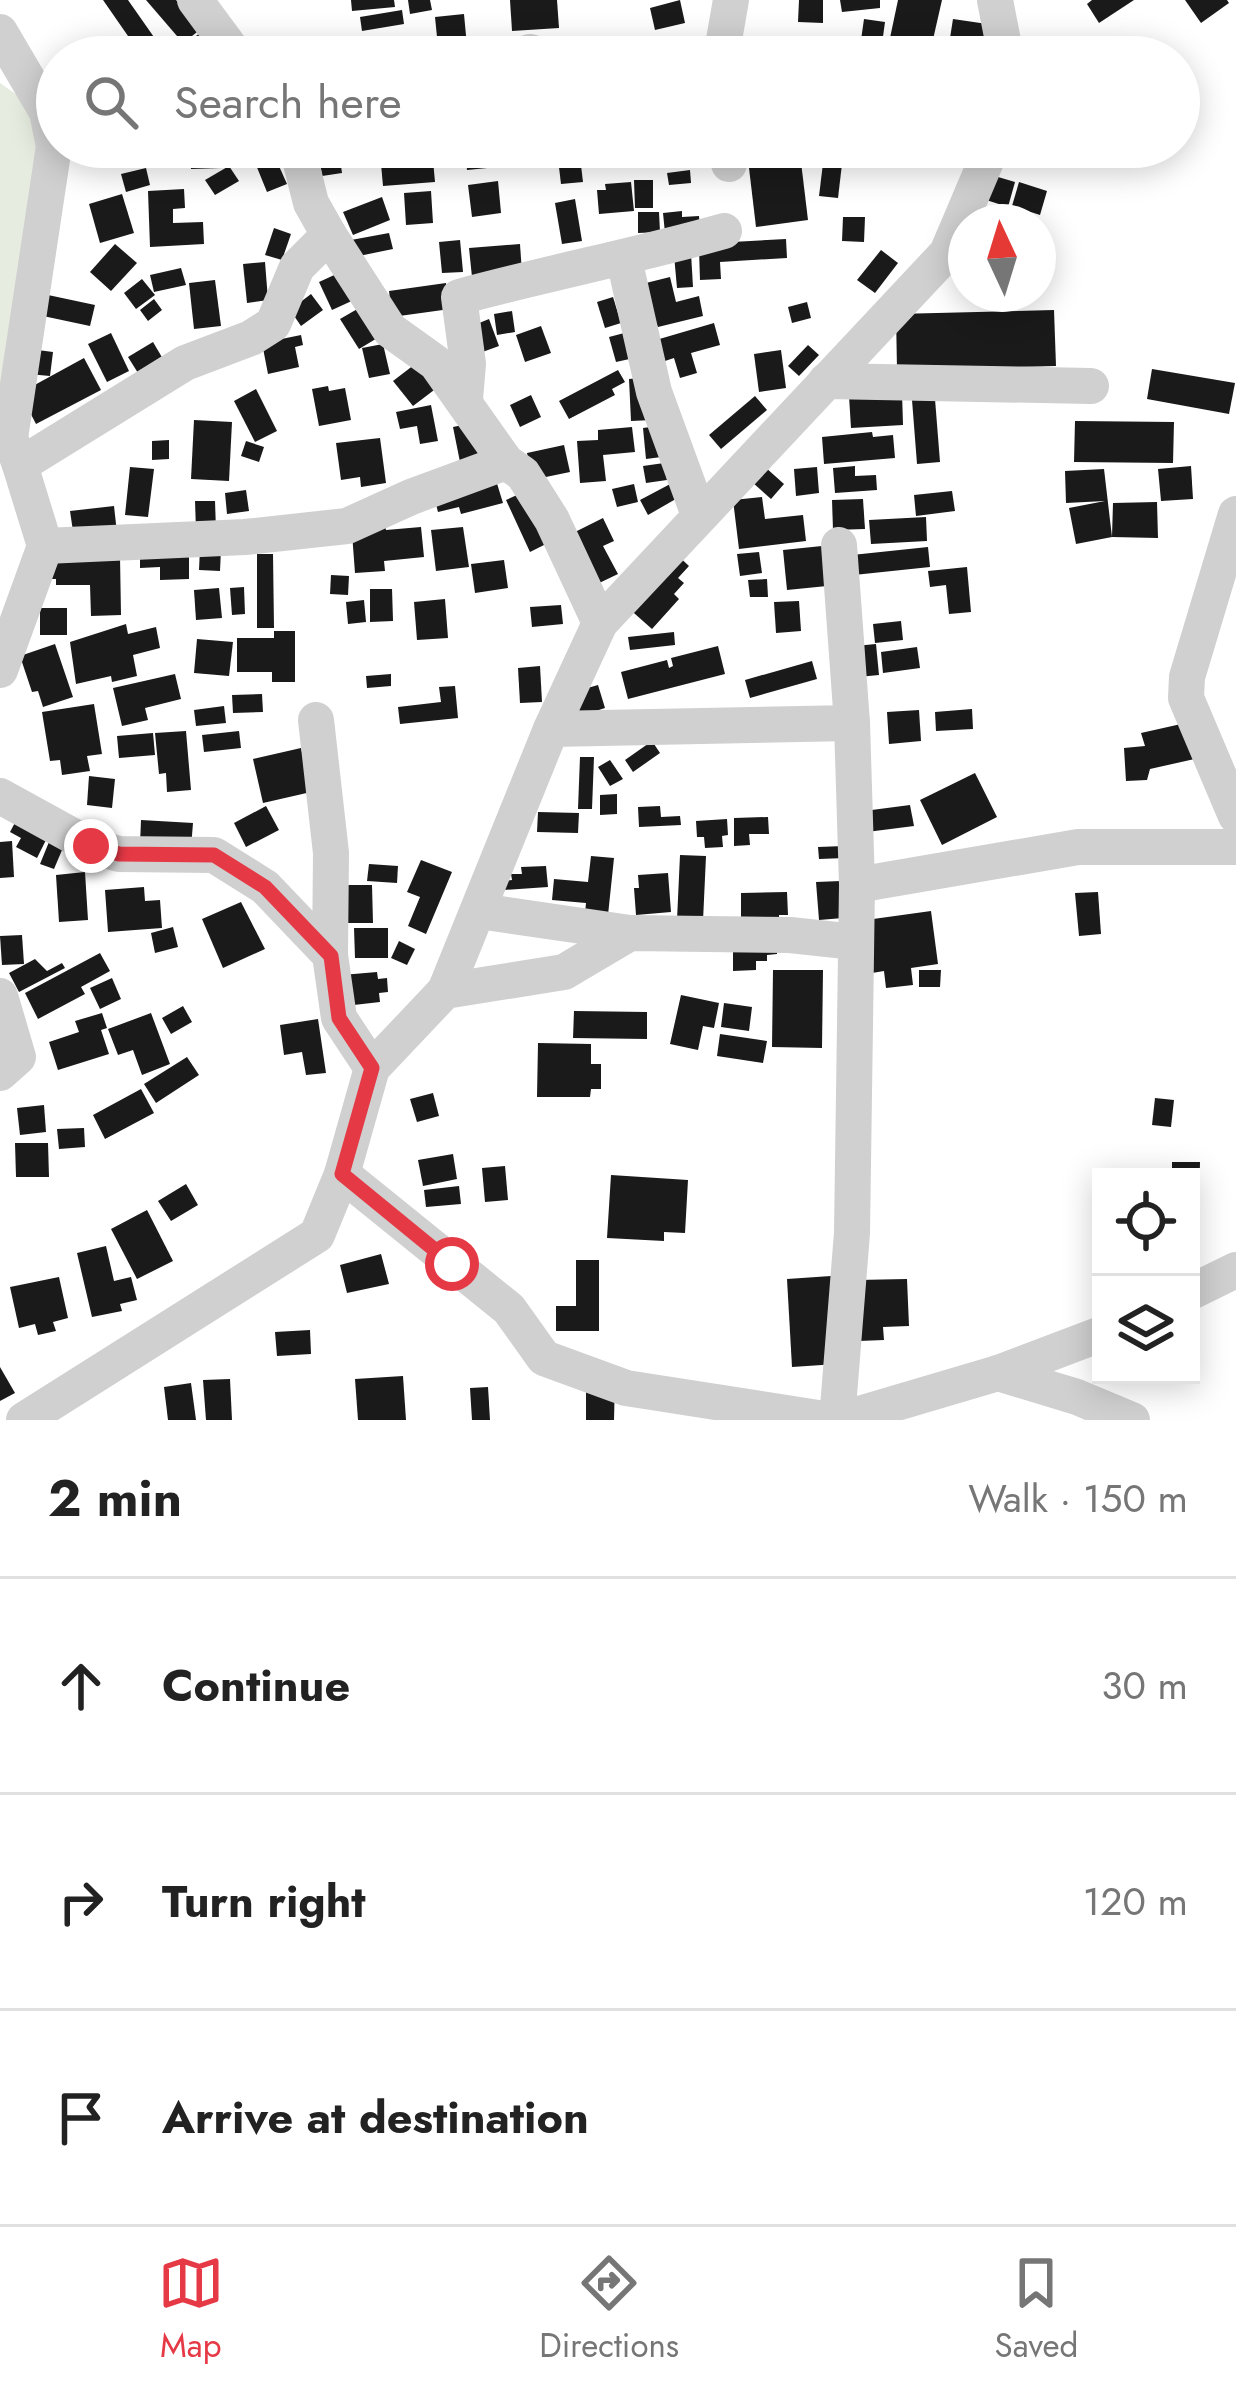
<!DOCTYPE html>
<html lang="en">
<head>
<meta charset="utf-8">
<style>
  :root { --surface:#fff; --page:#f2f2f2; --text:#222; --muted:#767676; --line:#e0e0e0; --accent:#e63946 }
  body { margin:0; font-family:Jost,sans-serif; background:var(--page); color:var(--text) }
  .controls { position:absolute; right:36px; bottom:36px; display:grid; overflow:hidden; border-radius:0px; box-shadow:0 6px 30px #0003 }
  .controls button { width:108px; height:108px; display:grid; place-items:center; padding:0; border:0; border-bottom:3px solid var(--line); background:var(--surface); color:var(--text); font:60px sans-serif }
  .compass { position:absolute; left:948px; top:204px; width:108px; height:108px; border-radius:50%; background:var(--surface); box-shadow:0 6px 30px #0003; rotate:356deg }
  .stop { position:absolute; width:36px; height:36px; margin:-27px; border:9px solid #e63946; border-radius:50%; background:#fff }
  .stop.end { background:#e63946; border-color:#fff; box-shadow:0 3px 12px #0008 }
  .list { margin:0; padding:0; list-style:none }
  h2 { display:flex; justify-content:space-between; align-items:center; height:156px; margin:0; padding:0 48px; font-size:51px }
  h2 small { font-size:39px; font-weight:400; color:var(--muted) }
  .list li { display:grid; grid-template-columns:78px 1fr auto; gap:36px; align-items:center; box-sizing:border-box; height:216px; padding:0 48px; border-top:3px solid var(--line) }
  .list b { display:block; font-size:45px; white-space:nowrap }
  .list em { font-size:39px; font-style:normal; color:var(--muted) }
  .icon { flex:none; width:66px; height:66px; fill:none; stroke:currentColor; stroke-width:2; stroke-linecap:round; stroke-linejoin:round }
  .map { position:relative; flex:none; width:1236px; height:1420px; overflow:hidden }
  .search { position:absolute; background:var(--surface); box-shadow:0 6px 30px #0003; left:36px; right:36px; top:36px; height:132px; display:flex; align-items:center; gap:30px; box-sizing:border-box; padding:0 42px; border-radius:66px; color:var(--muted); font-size:45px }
  .sheet { height:804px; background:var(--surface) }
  nav { display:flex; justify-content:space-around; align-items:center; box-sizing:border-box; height:168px; border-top:3px solid var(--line); background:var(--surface); font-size:33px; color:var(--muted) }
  nav a { display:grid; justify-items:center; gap:6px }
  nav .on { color:var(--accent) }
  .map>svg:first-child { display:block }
</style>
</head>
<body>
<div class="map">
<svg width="1236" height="1420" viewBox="0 0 1236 1420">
  <rect width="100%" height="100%" fill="#fff"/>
  <polygon fill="#e6ecdf" points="0,83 41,112 0,424"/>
  <g fill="#1a1a1a">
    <polygon points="103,0 128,0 156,40 128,57 118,43 128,36"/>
    <polygon points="146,0 176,0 201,29 183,43"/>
    <polygon points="351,0 394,0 395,7 352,11"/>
    <polygon points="408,0 430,0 432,10 410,14"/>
    <polygon points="510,0 557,0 559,28 512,31"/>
    <polygon points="680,0 685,23 655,30 650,8"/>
    <polygon points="799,0 823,0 823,23 798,22"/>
    <polygon points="840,0 880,0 880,8 842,12"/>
    <polygon points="898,0 942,0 929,57 886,57"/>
    <polygon points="1092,0 1134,0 1099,23 1087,4"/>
    <polygon points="1185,0 1227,0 1229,3 1201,23"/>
    <polygon points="402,10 404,24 362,31 360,17"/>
    <polygon points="464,14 468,57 439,57 435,17"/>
    <polygon points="864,19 885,22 881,51 860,47"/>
    <polygon points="953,19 994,25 989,57 947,57"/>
    <polygon points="204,30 215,45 199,57 188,42"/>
    <polygon points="652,37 654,57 614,57 613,40"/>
    <rect x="775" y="40" width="38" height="17"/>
    <polygon points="189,147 220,147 221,168 191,169"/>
    <polygon points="465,147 525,147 526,164 467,170"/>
    <polygon points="658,147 683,147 684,159 660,162"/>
    <polygon points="825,147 844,147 838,198 819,196"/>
    <polygon points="432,149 435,182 383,186 380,153"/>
    <polygon points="339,152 342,173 322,176 319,155"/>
    <polygon points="275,157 287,184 267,192 256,165"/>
    <polygon points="580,157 583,182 561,184 558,159"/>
    <polygon points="801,162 808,220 756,227 749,168"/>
    <polygon points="229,166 239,181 215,195 205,180"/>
    <polygon points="146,168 150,185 126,192 121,174"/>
    <polygon points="690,170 691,183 669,185 667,173"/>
    <polygon points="988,174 1015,182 1008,207 980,198"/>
    <polygon points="634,180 653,180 653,208 635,208"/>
    <polygon points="498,181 501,213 472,217 468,185"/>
    <polygon points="631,182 634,211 599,214 597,190 606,190 605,184"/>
    <polygon points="1019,182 1047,191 1040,215 1012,206"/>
    <polygon points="184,189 185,208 173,209 173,223 203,222 204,244 150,247 148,191"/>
    <polygon points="431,191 433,223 406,225 404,193"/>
    <polygon points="122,194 134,233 100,243 89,204"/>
    <polygon points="382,197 390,220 353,235 343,212"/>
    <polygon points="575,199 582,241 562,244 555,203"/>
    <polygon points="682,211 682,217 699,216 700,231 665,233 663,213"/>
    <polygon points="638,212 659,212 660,232 638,233"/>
    <polygon points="843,217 865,217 864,242 842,241"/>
    <polygon points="274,228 291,234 282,260 265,255"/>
    <polygon points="389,233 393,249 354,257 351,240"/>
    <polygon points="786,239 787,258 720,262 721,279 700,280 699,250 714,243"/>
    <polygon points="460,240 463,272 442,273 439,242"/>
    <polygon points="115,244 137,263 111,291 90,272"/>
    <polygon points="520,244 522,273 472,277 469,248"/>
    <polygon points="881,250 898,263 875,293 857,280"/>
    <polygon points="691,253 693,287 677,288 674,255"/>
    <polygon points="265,262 268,300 247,303 243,264"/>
    <polygon points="181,268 186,285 154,292 150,275"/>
    <polygon points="343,271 356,299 332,310 319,282"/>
    <polygon points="670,277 676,302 699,296 703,316 658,327 634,286"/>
    <polygon points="142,279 155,295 136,309 124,293"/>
    <polygon points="215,280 221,326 194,329 189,283"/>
    <polygon points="446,283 450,309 392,317 389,291"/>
    <polygon points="311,294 323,310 301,326 290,310"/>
    <polygon points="48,295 95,305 90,326 43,316"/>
    <polygon points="613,297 621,323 605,328 597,302"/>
    <polygon points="154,299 162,310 148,321 140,310"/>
    <polygon points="807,302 811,318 792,323 788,307"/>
    <polygon points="366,304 384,334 359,349 340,319"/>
    <polygon points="1054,310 1056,366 897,370 896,314"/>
    <polygon points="512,311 515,332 497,335 494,314"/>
    <polygon points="489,319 499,346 477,354 467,328"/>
    <polygon points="714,323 720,345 691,353 697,373 680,378 674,358 662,362 656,340"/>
    <polygon points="541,326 551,353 525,362 516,335"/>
    <polygon points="628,332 634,358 616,362 609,337"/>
    <polygon points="111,333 129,371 107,382 88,344"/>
    <polygon points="301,335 303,345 295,347 299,367 268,374 262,343"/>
    <polygon points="153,342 163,359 138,373 128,357"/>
    <polygon points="383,344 390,374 369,378 362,348"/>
    <polygon points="808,345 819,355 799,376 788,366"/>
    <polygon points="30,349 53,352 50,376 28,374"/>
    <polygon points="781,350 786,388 759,392 754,354"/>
    <polygon points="84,358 101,390 36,424 20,393"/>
    <polygon points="423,358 442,384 413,406 393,381"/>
    <polygon points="1152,369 1235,383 1229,414 1147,399"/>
    <polygon points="618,370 625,382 612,389 615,395 569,419 559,401"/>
    <polygon points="649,377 652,420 631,421 629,379"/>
    <polygon points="328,386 329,391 345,388 351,420 319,426 312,389"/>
    <polygon points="256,389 277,431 255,442 234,401"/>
    <polygon points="902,392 903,425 851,428 849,396"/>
    <polygon points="531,395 541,417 520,427 510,405"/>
    <polygon points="755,396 767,410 721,449 709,435"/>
    <polygon points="935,399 940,462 917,464 912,400"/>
    <polygon points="431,405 438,441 420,444 417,426 400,429 396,412"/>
    <polygon points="194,420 232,422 229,481 191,479"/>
    <polygon points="1075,421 1174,422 1173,463 1074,462"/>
    <polygon points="477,422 487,467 462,472 453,427"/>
    <polygon points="665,425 669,456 646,459 643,428"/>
    <polygon points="632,427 635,452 603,455 606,481 580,483 577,441 598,440 598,430"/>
    <polygon points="872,432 873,437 893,435 895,458 824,464 822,437"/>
    <polygon points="380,438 386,483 361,487 360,477 341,480 336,443"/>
    <polygon points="169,440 169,459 152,460 152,441"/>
    <polygon points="246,441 264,447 259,462 241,456"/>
    <polygon points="564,445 570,472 541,478 530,470 527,453"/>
    <polygon points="664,463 667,480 646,483 643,466"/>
    <polygon points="855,466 855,476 876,475 877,490 835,493 833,468"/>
    <polygon points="1191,466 1193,499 1161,501 1158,469"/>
    <polygon points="130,467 154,469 148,517 125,515"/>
    <polygon points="765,467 784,484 771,499 752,482"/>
    <polygon points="817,467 819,493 796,496 794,469"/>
    <polygon points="1104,469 1112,537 1113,503 1157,502 1158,538 1112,537 1076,544 1069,508 1105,501 1066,503 1065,471"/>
    <polygon points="495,477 503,503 461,514 459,507 438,512 433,493"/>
    <polygon points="674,482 681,496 648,515 640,500"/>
    <polygon points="634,484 638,502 617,507 612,489"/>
    <polygon points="246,490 249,511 227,514 225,493"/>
    <polygon points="526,491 550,542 530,552 506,500"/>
    <polygon points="952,491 955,511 916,516 914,495"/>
    <polygon points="762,497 765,519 803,515 806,541 739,549 733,500"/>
    <polygon points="863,499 865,529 833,530 832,500"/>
    <polygon points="195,501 215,501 216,530 196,530"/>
    <polygon points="114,506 117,533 74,538 70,511"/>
    <polygon points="926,517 927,541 871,544 869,520"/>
    <polygon points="603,518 614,541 603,546 618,574 593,586 567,536"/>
    <polygon points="385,525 386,530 421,527 424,557 384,561 385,571 355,573 352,533"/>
    <polygon points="463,527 469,567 436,571 431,530"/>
    <polygon points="822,546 827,586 787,590 783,550"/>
    <polygon points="928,547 930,567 854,575 852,555"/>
    <polygon points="200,548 221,549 220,571 199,570"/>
    <polygon points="189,549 189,579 160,580 160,567 140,568 140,550"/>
    <polygon points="674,552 689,566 678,578 684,583 674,594 679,599 652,629 626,606"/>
    <polygon points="759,552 762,573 740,576 737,554"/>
    <polygon points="257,554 273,554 274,628 257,628"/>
    <polygon points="120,556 121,615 91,616 90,585 56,585 56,579 52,579 51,557"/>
    <polygon points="504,560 508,588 475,593 471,564"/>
    <polygon points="967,567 971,612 949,614 946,585 930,587 928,571"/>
    <polygon points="331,575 349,576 348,595 330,594"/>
    <polygon points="767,579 768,597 750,597 748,580"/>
    <polygon points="244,587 245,614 232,615 230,588"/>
    <polygon points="219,588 222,618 196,620 194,590"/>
    <polygon points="370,589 392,589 393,621 370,622"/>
    <polygon points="445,599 448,638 417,640 414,602"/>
    <polygon points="364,600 366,622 348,624 346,602"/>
    <polygon points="799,601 801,631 776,633 774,602"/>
    <polygon points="561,605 563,624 532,627 530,607"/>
    <rect x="40" y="608" width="27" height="27"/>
    <polygon points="901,621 903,640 875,643 873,624"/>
    <polygon points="126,624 128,634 156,627 160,648 133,655 137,676 112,682 111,676 76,684 70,642"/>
    <polygon points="274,631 295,631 295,682 272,682 272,672 237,672 237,638 274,638"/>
    <polygon points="674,632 675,645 630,650 628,637"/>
    <polygon points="197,639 233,642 229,676 194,673"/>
    <polygon points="55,644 73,697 43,707 38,691 32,692 20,656"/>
    <polygon points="876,644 879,675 858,677 855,646"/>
    <polygon points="718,646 725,674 628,699 621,672 667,660 669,668 673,666 671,658"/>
    <polygon points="917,647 920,668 883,673 881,652"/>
    <polygon points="812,661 817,679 750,698 745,680"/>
    <polygon points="540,666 542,702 520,703 518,668"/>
    <polygon points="175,674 181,699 145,708 148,720 122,726 113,688"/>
    <polygon points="391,674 391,686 367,688 366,676"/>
    <polygon points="598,685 605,708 577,717 570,693"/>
    <polygon points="455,686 458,718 400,724 398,707 441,702 439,687"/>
    <polygon points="262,694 263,712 233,713 232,695"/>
    <polygon points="94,704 102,754 87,756 90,771 62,775 60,760 50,761 42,712"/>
    <polygon points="224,706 226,723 196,726 194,710"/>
    <polygon points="972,709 973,729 936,731 935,712"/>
    <polygon points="919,710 921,741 889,744 887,712"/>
    <polygon points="1190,722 1199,758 1150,769 1147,780 1126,781 1124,748 1145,746 1141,733"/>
    <polygon points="186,731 191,790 167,792 166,773 159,774 155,733"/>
    <polygon points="239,731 241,748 204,752 202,735"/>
    <polygon points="153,733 155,755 119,758 117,736"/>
    <polygon points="652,741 660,753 633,772 625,760"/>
    <polygon points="301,748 311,792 263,803 253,759"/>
    <polygon points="580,757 594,757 592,809 578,809"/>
    <polygon points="610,760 623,779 610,786 598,767"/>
    <polygon points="975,773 997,817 942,845 920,800"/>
    <polygon points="89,776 115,779 112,808 87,805"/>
    <polygon points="617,794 617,814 600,815 600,795"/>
    <polygon points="910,805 914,826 867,832 864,811"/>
    <polygon points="266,806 279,830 246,847 234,823"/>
    <polygon points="660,806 661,817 680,816 681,825 639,827 638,807"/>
    <polygon points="538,812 579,813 578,833 537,832"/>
    <polygon points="19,815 51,830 37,858 16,847 21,838 10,832"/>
    <polygon points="768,817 769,834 749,834 750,845 734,846 734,818"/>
    <polygon points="727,819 728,835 722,836 723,847 705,848 704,837 697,837 696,821"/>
    <polygon points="141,820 193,823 191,848 140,845"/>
    <polygon points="51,837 65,843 54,869 40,864"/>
    <polygon points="12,841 14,877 0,878 0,842"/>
    <polygon points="844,846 845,858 819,859 818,847"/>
    <polygon points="680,855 706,856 703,921 677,920"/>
    <polygon points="591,856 614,858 608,915 585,913 586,903 552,900 554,879 588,882"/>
    <polygon points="421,860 452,872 426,934 408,926 420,897 407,892"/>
    <polygon points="369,864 398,866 397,883 367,881"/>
    <polygon points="546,866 548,887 503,890 502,881 512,880 511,874 522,874 521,867"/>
    <polygon points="85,872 88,920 59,922 56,875"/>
    <polygon points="668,873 671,912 636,915 634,888 639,888 638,875"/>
    <polygon points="841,881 843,918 819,920 816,882"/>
    <polygon points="346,885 372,885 373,923 347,923"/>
    <polygon points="144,887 145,901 160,900 162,928 108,932 105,890"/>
    <polygon points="787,892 788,915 779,915 779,923 741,923 741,893"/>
    <polygon points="1098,892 1101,934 1079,936 1075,893"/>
    <polygon points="241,902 265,949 223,968 202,919"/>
    <polygon points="931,911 938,964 911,968 913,985 886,988 884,971 872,973 866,920"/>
    <polygon points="173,927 178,947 155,953 151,933"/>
    <polygon points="354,928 388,928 388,958 355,958"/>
    <polygon points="22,935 24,964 2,965 0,936"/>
    <polygon points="733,940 777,944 777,954 767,955 767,961 756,961 756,970 733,971"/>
    <polygon points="399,941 415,949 407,965 391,958"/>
    <polygon points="100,953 110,971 81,987 85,994 38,1019 25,993"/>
    <polygon points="35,959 47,971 62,963 65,968 19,992 9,973"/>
    <polygon points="773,970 823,970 822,1048 772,1047"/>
    <polygon points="919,970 941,970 940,987 919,987"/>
    <polygon points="377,972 378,979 387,978 388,992 379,993 380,1002 345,1006 342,975"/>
    <polygon points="112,978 121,999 100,1009 90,988"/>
    <polygon points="681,995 719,1003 714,1028 703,1026 698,1050 670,1044"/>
    <polygon points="724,1003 752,1007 749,1031 721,1027"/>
    <polygon points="183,1006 192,1022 171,1034 162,1018"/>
    <polygon points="574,1011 647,1012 647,1039 573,1038"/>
    <polygon points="102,1013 107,1028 101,1030 109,1054 58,1070 49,1042 79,1032 75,1021"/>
    <polygon points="151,1013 170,1064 142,1075 133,1050 118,1055 108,1029"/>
    <polygon points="318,1019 326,1073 306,1075 302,1052 284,1055 280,1025"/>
    <polygon points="720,1034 767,1041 763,1063 717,1056"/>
    <polygon points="538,1043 591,1044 591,1064 601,1064 601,1089 591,1089 590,1097 537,1097"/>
    <polygon points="187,1057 199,1075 156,1103 144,1084"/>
    <polygon points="141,1089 154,1113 105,1139 93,1115"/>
    <polygon points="433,1093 439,1116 417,1122 410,1099"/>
    <polygon points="1155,1098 1174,1100 1171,1127 1152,1125"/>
    <polygon points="44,1105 46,1132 20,1135 17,1108"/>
    <polygon points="84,1128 85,1147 59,1149 57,1129"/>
    <polygon points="15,1143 48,1143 49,1177 16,1177"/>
    <polygon points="453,1154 457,1179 423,1186 418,1160"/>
    <polygon points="1172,1162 1200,1162 1198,1248 1191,1248 1191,1177 1172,1177"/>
    <polygon points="505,1166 508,1200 485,1202 482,1168"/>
    <polygon points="611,1175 688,1180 685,1233 664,1232 664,1241 607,1238"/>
    <polygon points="186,1184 198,1205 171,1221 158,1201"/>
    <polygon points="459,1186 461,1204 426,1207 424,1190"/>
    <polygon points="147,1210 173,1261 137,1279 111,1229"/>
    <polygon points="106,1246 114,1281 131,1277 137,1300 120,1304 122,1311 92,1317 77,1253"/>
    <polygon points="381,1254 389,1284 347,1293 340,1265"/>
    <polygon points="576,1260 599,1260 599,1331 556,1331 556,1306 576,1306"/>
    <polygon points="831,1276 837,1364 792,1367 787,1279"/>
    <polygon points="59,1277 68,1318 53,1322 56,1331 38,1335 35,1324 19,1328 10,1287"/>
    <polygon points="907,1279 909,1326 883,1327 884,1340 859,1341 857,1280"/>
    <polygon points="310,1330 311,1354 277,1356 275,1332"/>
    <polygon points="0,1367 15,1393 0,1401"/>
    <polygon points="403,1376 406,1420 358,1420 355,1379"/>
    <polygon points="230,1379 232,1420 206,1420 203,1380"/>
    <polygon points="586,1379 615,1379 614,1420 586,1420"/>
    <polygon points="191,1383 196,1420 168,1420 164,1387"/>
    <polygon points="488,1387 490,1420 472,1420 470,1388"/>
  </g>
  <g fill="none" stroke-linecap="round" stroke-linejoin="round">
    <g stroke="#d0d0d0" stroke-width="36">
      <polyline points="195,0 237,57"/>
      <polyline points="995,0 1006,57"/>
      <polyline points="0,32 47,112 54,146 10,438 20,465"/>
      <polyline points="530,52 531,57"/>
      <polyline points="721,57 731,0"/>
      <polyline points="727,147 729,164"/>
      <polyline points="329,235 390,330 436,363 506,462 523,474 552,520 600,623"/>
      <polyline points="624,259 654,392 699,515"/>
      <polyline points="826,381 1091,386"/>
      <path d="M465,399L468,364L459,297C547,273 636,256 724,231"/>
      <polyline points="1236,514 1187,677 1186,698 1236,816"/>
      <polyline points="45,546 245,537 347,526 411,497 506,462"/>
      <polyline points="0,670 45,546 20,465 185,363 251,338 273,324 297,267 329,235 311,203 297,147"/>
      <polyline points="316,720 331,853 330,955"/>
      <polyline points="551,729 852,723 839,545"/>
      <polyline points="0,796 91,846 119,854 214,855 265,887 330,955 339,1018 372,1068"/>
      <polyline points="857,885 1078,847 1236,847"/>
      <polyline points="479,911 630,933"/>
      <polyline points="445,991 551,729 600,623 947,253 992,147"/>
      <polyline points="0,996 18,1057 0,1073"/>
      <polyline points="342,1174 509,1309 544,1358 626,1388 831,1420"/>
      <polyline points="1191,1292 1236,1270"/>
      <polyline points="998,1373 1077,1397 1132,1420"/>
      <polyline points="24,1420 317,1235 342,1174 372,1068 445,991 564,972 630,933 790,935 855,942"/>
      <polyline points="837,1420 852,1233 857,885 852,723"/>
      <polyline points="839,1420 998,1373 1101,1334"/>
    </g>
  </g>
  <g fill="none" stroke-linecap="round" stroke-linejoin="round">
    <polyline stroke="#e63946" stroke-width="15" points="91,846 119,854 214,855 265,887 331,956 339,1018 372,1068 342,1174 452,1264"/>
  </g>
</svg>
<div class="controls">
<button><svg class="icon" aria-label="locate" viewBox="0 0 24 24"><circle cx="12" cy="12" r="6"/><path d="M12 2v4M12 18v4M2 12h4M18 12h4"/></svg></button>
<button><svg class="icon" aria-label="layers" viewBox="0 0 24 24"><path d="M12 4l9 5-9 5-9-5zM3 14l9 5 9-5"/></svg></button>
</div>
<svg class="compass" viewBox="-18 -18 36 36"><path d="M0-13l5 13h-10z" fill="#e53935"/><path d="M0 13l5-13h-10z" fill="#767676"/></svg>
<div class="stop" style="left:452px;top:1264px"></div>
<div class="stop end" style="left:91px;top:846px"></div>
<div class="search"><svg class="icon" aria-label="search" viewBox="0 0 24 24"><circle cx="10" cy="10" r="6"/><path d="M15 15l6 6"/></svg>Search here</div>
</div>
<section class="sheet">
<h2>2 min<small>Walk · 150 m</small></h2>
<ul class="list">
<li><svg class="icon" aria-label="ahead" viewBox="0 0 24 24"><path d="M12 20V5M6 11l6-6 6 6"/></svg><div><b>Continue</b></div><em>30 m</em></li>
<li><svg class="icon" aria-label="right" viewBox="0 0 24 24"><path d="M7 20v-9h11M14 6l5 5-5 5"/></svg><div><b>Turn right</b></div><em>120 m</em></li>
<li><svg class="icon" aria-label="arrive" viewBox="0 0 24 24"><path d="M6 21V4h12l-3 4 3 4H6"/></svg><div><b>Arrive at destination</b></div></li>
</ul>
</section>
<nav>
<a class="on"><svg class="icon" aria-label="map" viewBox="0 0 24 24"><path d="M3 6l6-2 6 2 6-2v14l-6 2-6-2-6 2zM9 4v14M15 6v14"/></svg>Map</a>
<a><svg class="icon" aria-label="directions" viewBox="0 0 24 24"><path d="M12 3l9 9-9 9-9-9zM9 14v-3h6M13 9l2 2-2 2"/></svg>Directions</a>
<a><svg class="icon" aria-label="saved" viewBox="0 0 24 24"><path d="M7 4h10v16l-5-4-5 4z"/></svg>Saved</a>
</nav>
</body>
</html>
